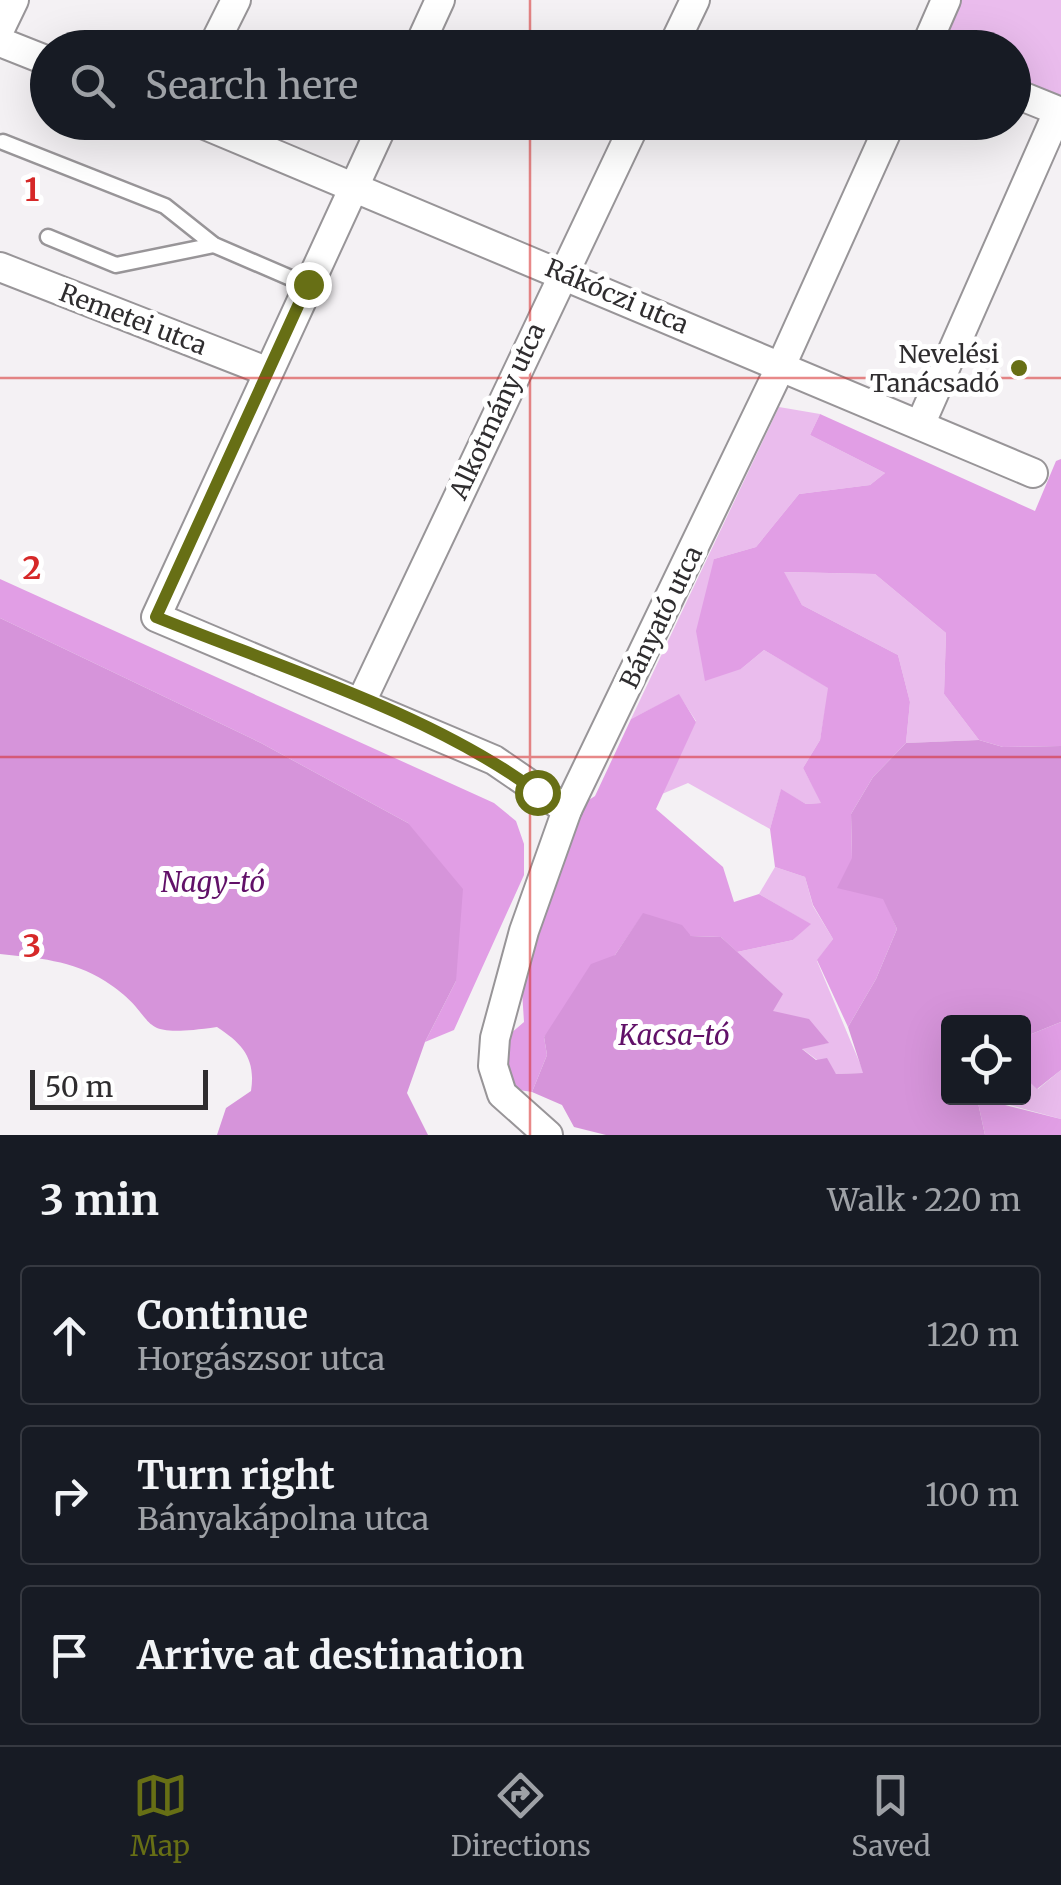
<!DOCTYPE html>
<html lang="en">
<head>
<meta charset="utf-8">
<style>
  :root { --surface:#171b24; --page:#242831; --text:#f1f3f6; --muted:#9ea1a6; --line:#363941; --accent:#676f15 }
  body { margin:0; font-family:Merriweather,serif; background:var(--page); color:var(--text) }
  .controls { position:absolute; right:30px; bottom:30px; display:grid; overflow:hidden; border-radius:10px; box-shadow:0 10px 40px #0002 }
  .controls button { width:90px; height:90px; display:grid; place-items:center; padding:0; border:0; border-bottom:2px solid var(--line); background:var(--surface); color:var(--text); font:50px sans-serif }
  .scale { position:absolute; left:30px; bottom:25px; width:178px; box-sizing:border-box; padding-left:10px; border:5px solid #2f2d2f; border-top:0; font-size:28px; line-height:35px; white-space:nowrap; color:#2f2d2f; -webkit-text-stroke:8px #fff; paint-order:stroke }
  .stop { position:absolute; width:30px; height:30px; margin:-22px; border:8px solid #676f15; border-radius:50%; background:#fff }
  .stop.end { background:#676f15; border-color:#fff; box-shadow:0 2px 10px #0008 }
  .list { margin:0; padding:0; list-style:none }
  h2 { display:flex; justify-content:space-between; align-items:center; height:130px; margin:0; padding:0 40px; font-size:42px }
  h2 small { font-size:32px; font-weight:400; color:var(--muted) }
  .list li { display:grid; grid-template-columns:65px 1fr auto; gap:30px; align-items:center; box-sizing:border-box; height:140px; margin:0 20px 20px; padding:0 20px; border:2px solid var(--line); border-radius:10px }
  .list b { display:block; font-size:38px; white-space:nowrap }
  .list p { margin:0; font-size:32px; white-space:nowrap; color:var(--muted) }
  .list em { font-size:32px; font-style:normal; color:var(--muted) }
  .icon { flex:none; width:55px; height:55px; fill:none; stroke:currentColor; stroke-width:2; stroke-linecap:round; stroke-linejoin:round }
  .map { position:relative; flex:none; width:1061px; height:1135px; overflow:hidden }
  .search { position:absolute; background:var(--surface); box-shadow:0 10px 40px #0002; left:30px; right:30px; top:30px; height:110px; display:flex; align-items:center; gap:25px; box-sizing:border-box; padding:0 35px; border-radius:55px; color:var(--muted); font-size:38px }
  .sheet { height:610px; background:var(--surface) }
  nav { display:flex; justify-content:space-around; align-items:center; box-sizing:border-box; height:140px; border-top:2px solid var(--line); background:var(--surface); font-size:28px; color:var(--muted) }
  nav a { display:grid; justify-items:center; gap:5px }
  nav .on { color:var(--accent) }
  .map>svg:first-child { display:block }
</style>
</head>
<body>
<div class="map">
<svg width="1061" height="1135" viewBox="0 0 1061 1135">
  <rect width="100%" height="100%" fill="#f4f1f4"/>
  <g fill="#eabced">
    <polygon points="956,0 1061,0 1061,102 1014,82 1014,48 935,48"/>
    <polygon points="779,407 820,414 810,435 885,473 870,485 799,494 756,547 714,559 741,669 764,650 829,688 820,740 803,768 822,803 806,804 781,790 770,829 688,783 662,794 696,721 679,695 631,719"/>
    <polygon points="783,572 875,574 946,633 944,694 979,740 906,743 910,702 898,655 802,605"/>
    <polygon points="775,867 805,877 813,906 833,939 817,961 864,1073 836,1074 801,1048 828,1043 772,1011 737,952 793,940 810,924 759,894"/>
    <polygon points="1061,1070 1061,1119 984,1098 1024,1098 1024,1077 1038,1089"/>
  </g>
  <g fill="#e19ee5">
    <polygon points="820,414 1035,511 1056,461 1061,459 1061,746 1003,747 979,740 944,694 946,633 875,574 784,572 802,605 898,655 910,702 906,743 873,777 851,814 852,858 884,899 897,929 876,979 848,1027 817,960 833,939 813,905 805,877 775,867 770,829 781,789 806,804 821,803 803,768 820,740 828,688 764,650 741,669 705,681 696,631 714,559 756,547 799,494 870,485 885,473 810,435"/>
    <polygon points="0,579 494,803 516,821 524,844 524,875 454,1030 425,1042 456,981 408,823 261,743 0,618"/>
    <polygon points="679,694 696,722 656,809 723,867 734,902 759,894 811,924 793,940 737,952 721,937 691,936 643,914 615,955 544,1037 547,1055 532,1092 513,1089 506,1065 510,1034 524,1022 522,991 570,812 595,796 631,719"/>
    <polygon points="1061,1022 1061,1070 1037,1089 1024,1077 1024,1037"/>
    <polygon points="977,1098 1061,1119 1061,1135 985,1135"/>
  </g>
  <g fill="#d694da">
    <path d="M0,618L261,743L408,823L463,889L456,981L425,1042L407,1093L428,1135H217L226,1108L251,1091C256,1059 243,1044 217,1027C127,1040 165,1019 105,981C72,960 37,958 0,954Z"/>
    <polygon points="979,740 1003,747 1061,746 1061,1022 1024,1037 1024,1022 948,1022 948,1098 977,1098 985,1135 606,1135 574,1127 562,1105 532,1092 547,1055 544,1037 591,964 615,955 643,913 682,925 691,936 721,937 783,994 773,1011 809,1019 829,1043 802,1049 816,1060 827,1058 836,1074 863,1073 848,1027 876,979 897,929 883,899 837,888 852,858 851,814 873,777 906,743"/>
  </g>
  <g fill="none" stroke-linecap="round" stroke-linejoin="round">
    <defs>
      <g id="service">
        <polyline points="3,142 165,206 214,245 307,285"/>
        <polyline points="48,237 116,265 214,245"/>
      </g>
      <g id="minor">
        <polyline points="0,29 14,0"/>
        <polyline points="0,42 48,61"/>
        <polyline points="212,48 236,0"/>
        <polyline points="418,48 440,0"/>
        <polyline points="672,48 695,0"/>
        <polyline points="925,48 946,0"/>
        <polyline points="1014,93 1061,112"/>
        <polyline points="198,122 1033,473"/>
        <polyline points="384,122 156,617 494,760 567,810"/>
        <polyline points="0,267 266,371"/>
        <polyline points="920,425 1058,112"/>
        <polyline points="362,700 636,122"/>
        <polyline points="548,1135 502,1094 493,1066 495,1038 524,931 567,810 781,366 891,122"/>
      </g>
    </defs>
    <use href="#service" stroke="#989598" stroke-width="19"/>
    <use href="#minor" stroke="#989598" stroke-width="32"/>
    <use href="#service" stroke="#fff" stroke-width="14"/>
    <use href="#minor" stroke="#fff" stroke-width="28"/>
  </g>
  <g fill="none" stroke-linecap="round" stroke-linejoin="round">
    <path stroke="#676f15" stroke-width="12" d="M308,284L156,617C277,666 433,714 537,792"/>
  </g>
  <path fill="none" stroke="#d62828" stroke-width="2.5" stroke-opacity="0.55" d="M530,0V48M530,122V1135M0,378H1061M0,757H1061"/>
  <circle fill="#676f15" stroke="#fff" stroke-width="4" cx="1019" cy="368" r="10"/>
  <g text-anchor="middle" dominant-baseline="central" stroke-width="10" stroke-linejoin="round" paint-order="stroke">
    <g font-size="25" fill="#2f2d2f" stroke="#fff">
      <text transform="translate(617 296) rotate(23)">Rákóczi utca</text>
      <text transform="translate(133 319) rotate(21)">Remetei utca</text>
      <text transform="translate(497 411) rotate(-65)">Alkotmány utca</text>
      <text transform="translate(661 617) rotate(-64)">Bányató utca</text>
    </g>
    <g font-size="25" fill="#2f2d2f" stroke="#fff" text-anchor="end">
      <text x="999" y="354">Nevelési<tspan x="999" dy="29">Tanácsadó</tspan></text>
    </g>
    <g font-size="28" font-style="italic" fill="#611068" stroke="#fff">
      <text x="213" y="882">Nagy-tó</text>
      <text x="674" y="1035">Kacsa-tó</text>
    </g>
  </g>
  <g font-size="32" text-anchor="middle" font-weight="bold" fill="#d62828" stroke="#fff" stroke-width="10" stroke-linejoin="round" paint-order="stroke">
    <text x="32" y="201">1</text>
    <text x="32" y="579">2</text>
    <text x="32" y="957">3</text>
  </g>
</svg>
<div class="controls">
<button><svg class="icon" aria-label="locate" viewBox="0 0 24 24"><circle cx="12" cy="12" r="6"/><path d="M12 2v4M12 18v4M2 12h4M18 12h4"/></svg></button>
</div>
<div class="scale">50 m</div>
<div class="stop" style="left:537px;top:792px"></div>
<div class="stop end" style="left:308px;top:284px"></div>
<div class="search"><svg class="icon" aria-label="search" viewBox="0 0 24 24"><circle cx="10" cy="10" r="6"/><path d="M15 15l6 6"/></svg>Search here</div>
</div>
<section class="sheet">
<h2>3 min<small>Walk · 220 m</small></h2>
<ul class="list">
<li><svg class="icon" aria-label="ahead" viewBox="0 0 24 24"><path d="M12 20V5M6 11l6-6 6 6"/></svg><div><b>Continue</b><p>Horgászsor utca</p></div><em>120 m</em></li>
<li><svg class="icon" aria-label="right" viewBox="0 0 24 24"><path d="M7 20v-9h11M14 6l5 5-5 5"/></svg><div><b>Turn right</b><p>Bányakápolna utca</p></div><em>100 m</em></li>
<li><svg class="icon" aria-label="arrive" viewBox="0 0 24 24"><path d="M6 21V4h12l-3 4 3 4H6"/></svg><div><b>Arrive at destination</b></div></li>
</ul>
</section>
<nav>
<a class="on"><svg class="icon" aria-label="map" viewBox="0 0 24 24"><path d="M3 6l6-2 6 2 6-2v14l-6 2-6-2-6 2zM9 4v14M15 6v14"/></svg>Map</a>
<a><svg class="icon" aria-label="directions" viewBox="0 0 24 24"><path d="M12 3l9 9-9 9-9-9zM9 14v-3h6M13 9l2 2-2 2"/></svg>Directions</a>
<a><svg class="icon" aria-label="saved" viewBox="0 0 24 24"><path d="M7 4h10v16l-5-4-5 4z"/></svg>Saved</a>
</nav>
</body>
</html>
